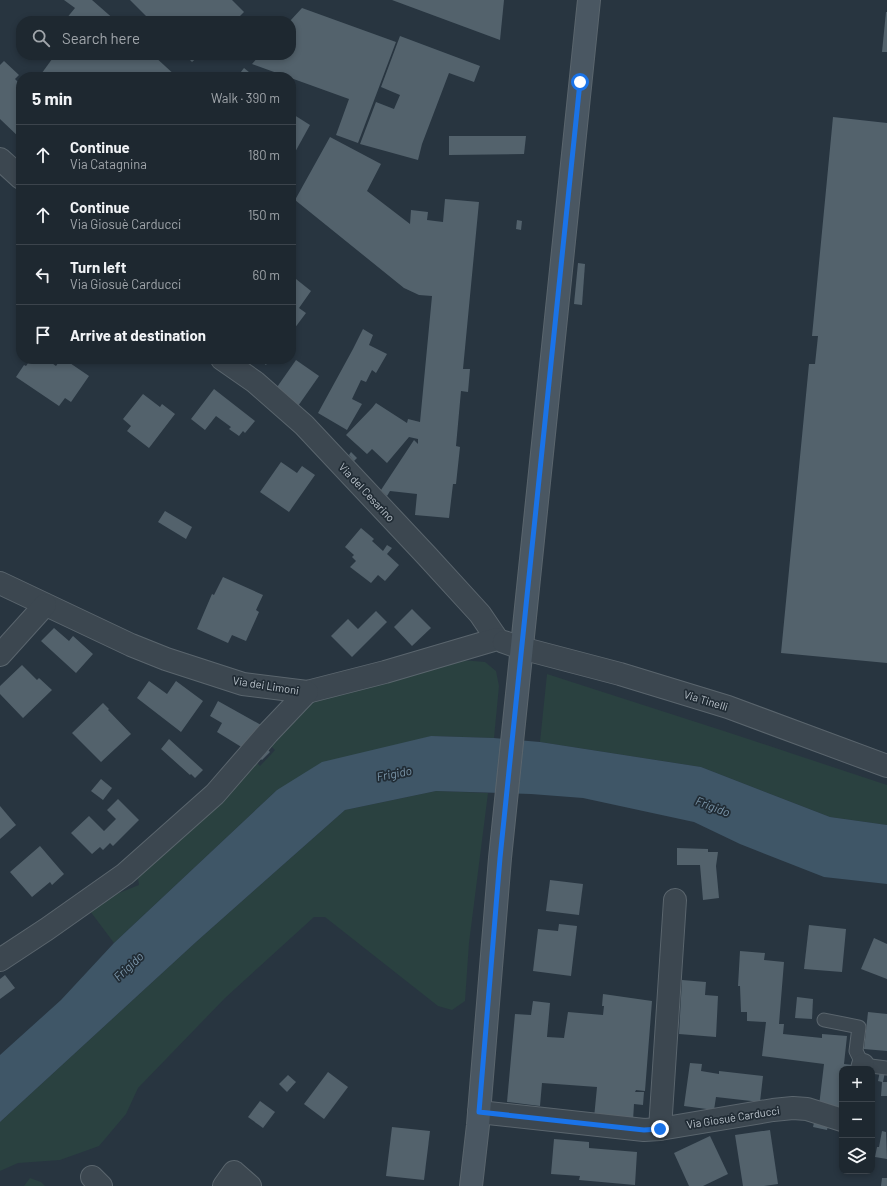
<!DOCTYPE html>
<html lang="en">
<head>
<meta charset="utf-8">
<style>
  :root { --surface:#1e2830; --page:#263038; --text:#f1f3f6; --muted:#a1a6ab; --line:#3c444c }
  body { margin:0; font-family:Barlow,sans-serif; background:var(--page); color:var(--text) }
  .controls { position:absolute; right:12px; bottom:12px; display:grid; overflow:hidden; border-radius:8px; box-shadow:0 2px 6px #0003 }
  .controls button { width:36px; height:36px; display:grid; place-items:center; padding:0; border:0; border-bottom:1px solid var(--line); background:var(--surface); color:var(--text); font:20px sans-serif }
  .stop { position:absolute; width:12px; height:12px; margin:-9px; border:3px solid #1a73e8; border-radius:50%; background:#fff }
  .stop.end { background:#1a73e8; border-color:#fff; box-shadow:0 1px 4px #0008 }
  .list { margin:0; padding:0; list-style:none }
  h2 { display:flex; justify-content:space-between; align-items:center; height:52px; margin:0; padding:0 16px; font-size:17px }
  h2 small { font-size:13px; font-weight:400; color:var(--muted) }
  .list li { display:grid; grid-template-columns:26px 1fr auto; gap:12px; align-items:center; box-sizing:border-box; height:60px; padding:0 16px; border-top:1px solid var(--line) }
  .list b { display:block; font-size:15px; white-space:nowrap }
  .list p { margin:0; font-size:13px; white-space:nowrap; color:var(--muted) }
  .list em { font-size:13px; font-style:normal; color:var(--muted) }
  .icon { flex:none; width:22px; height:22px; fill:none; stroke:currentColor; stroke-width:2; stroke-linecap:round; stroke-linejoin:round }
  .map { position:relative; flex:none; width:887px; height:1186px; overflow:hidden }
  .search { position:absolute; background:var(--surface); box-shadow:0 2px 6px #0003; left:16px; top:16px; width:280px; height:44px; display:flex; align-items:center; gap:10px; box-sizing:border-box; padding:0 14px; border-radius:16px; color:var(--muted); font-size:15px }
  .panel { position:absolute; background:var(--surface); box-shadow:0 2px 6px #0003; left:16px; top:72px; width:280px; height:292px; border-radius:16px }
  .map>svg:first-child { display:block }
</style>
</head>
<body>
<div class="map">
<svg width="887" height="1186" viewBox="0 0 887 1186">
  <rect width="100%" height="100%" fill="#283540"/>
  <g fill="#2a4140">
    <polygon points="462,660 485,662 496,671 499,686 494,738 431,736 277,790 114,943 90,911 99,901 139,885 137,872 256,762 260,766 275,750 270,745 317,699"/>
    <polygon points="547,674 730,733 887,785 887,825 830,817 701,767 540,742"/>
    <polygon points="436,791 488,793 469,943 465,1001 452,1010 438,1006 325,917 314,917 225,998 138,1088 126,1114 99,1146 60,1160 18,1163 0,1171 0,1122 196,942 345,810"/>
    <polygon points="30,1178 41,1182 45,1186 24,1186"/>
  </g>
  <polygon fill="#3f5667" points="431,736 494,738 540,742 701,767 830,817 887,825 887,884 824,877 740,844 694,822 583,798 531,794 436,791 345,810 196,942 0,1122 0,1055 61,1000 114,943 277,790 322,762"/>
  <g fill="#53626c">
    <polygon points="64,0 92,0 116,21 68,21 66,19 75,8"/>
    <polygon points="130,0 232,0 244,12 235,21 151,21"/>
    <polygon points="392,0 504,0 500,40"/>
    <polygon points="302,8 396,42 358,143 336,135 349,99 252,64 260,55 291,55 291,21 290,21"/>
    <polygon points="886,12 887,12 887,52 882,52"/>
    <polygon points="400,36 480,66 474,82 449,73 422,144 418,160 360,144 376,102 394,109 400,95 381,87"/>
    <polygon points="55,55 153,55 177,77 39,77"/>
    <polygon points="185,55 200,55 192,62"/>
    <polygon points="4,61 19,75 15,79 21,85 21,139 0,119 0,65"/>
    <polygon points="244,68 255,77 237,77"/>
    <polygon points="291,113 310,125 294,154 291,152"/>
    <polygon points="833,117 887,123 887,663 781,653 809,364 815,364 818,336 812,336"/>
    <polygon points="449,136 526,136 524,154 449,155"/>
    <polygon points="330,137 381,164 367,191 410,224 411,210 428,212 427,220 443,222 445,199 479,202 463,369 470,369 468,392 461,391 456,446 460,447 456,484 453,484 449,518 415,515 417,494 390,491 387,496 381,490 414,440 418,444 418,439 409,437 387,463 372,449 367,454 346,435 372,408 376,403 407,423 408,419 420,422 432,296 419,295 404,288 295,200"/>
    <polygon points="517,220 522,221 521,230 516,229"/>
    <polygon points="578,263 585,264 582,305 574,304"/>
    <polygon points="291,275 311,291 299,308 306,313 294,329 291,327"/>
    <polygon points="363,329 373,335 369,345 387,354 376,373 372,370 366,382 361,380 352,399 362,404 347,430 318,413 353,349"/>
    <polygon points="31,359 46,359 56,366 61,359 64,359 89,376 71,402 65,398 59,406 16,377 24,365 26,366"/>
    <polygon points="258,359 270,359 266,365"/>
    <polygon points="296,360 319,376 298,406 275,390"/>
    <polygon points="214,389 255,421 245,433 243,431 239,436 229,429 231,427 216,416 205,430 191,419"/>
    <polygon points="143,394 160,407 162,404 175,414 149,448 127,431 131,426 123,419"/>
    <polygon points="351,452 357,458 354,461 349,455"/>
    <polygon points="281,462 297,473 302,466 315,475 289,512 260,492"/>
    <polygon points="165,511 192,527 186,539 158,522"/>
    <polygon points="361,528 374,539 372,541 383,551 387,545 392,548 387,554 399,565 385,581 378,575 371,583 350,567 356,561 352,557 354,555 345,547"/>
    <polygon points="223,577 263,595 256,610 259,612 246,641 232,635 228,643 197,629 212,594 214,595"/>
    <polygon points="412,609 431,628 412,646 394,627"/>
    <polygon points="376,611 387,622 352,657 331,636 348,619 358,629"/>
    <polygon points="54,628 69,641 73,636 93,654 76,673 41,641"/>
    <polygon points="22,665 37,680 39,678 52,690 23,718 0,694 0,686"/>
    <polygon points="149,681 167,694 176,681 203,701 181,732 137,698"/>
    <polygon points="218,701 261,725 243,748 217,732 222,723 210,716"/>
    <polygon points="103,703 109,709 108,710 131,734 101,762 72,733"/>
    <polygon points="169,739 203,770 195,778 191,774 190,775 161,749"/>
    <polygon points="265,747 270,752 262,760 257,756"/>
    <polygon points="101,779 112,788 103,800 91,791"/>
    <polygon points="118,799 139,820 113,846 110,843 103,850 100,847 92,854 71,833 89,816 104,831 116,819 107,810"/>
    <polygon points="0,806 16,825 0,839"/>
    <polygon points="40,846 64,874 52,885 50,882 32,897 10,872"/>
    <polygon points="677,848 708,849 708,852 718,852 716,866 719,898 703,900 700,865 677,865"/>
    <polygon points="550,880 583,884 579,915 546,911"/>
    <polygon points="559,924 577,926 571,976 533,971 538,929 558,931"/>
    <polygon points="809,925 846,929 842,972 804,969"/>
    <polygon points="874,938 887,944 887,979 861,969"/>
    <polygon points="740,951 765,953 764,960 784,962 779,1024 784,1024 783,1034 822,1038 822,1034 847,1036 844,1064 853,1065 852,1069 842,1069 842,1109 819,1106 824,1064 762,1056 766,1022 747,1021 747,1012 741,1012 740,986 738,986"/>
    <polygon points="5,975 15,988 0,999 0,979"/>
    <polygon points="682,980 706,982 705,995 718,996 716,1037 679,1034"/>
    <polygon points="603,994 652,1001 645,1091 636,1090 635,1092 644,1092 643,1105 634,1104 633,1121 594,1118 597,1087 542,1083 540,1106 507,1102 515,1014 531,1015 533,1001 550,1003 547,1037 564,1038 568,1012 603,1015 604,1006 602,1006"/>
    <polygon points="797,997 813,999 812,1019 795,1018"/>
    <polygon points="868,1012 887,1014 887,1051 864,1049"/>
    <polygon points="690,1063 702,1064 701,1071 719,1074 719,1071 763,1076 760,1102 716,1097 714,1110 684,1106"/>
    <polygon points="880,1071 885,1072 883,1082 887,1082 887,1096 881,1096 882,1082 878,1081"/>
    <polygon points="328,1072 348,1087 324,1119 304,1104"/>
    <polygon points="288,1075 296,1082 287,1092 279,1084"/>
    <polygon points="260,1101 275,1112 263,1128 248,1117"/>
    <polygon points="815,1118 829,1121 827,1130 813,1127"/>
    <polygon points="392,1127 430,1131 424,1180 386,1176"/>
    <polygon points="886,1129 887,1159 875,1157 877,1147 879,1147 882,1131 886,1132"/>
    <polygon points="770,1130 778,1184 764,1186 743,1186 735,1135"/>
    <polygon points="710,1136 728,1174 703,1186 689,1186 674,1153"/>
    <polygon points="554,1139 589,1142 589,1148 637,1152 635,1185 579,1180 580,1176 551,1174"/>
    <polygon points="882,1178 887,1178 887,1186 881,1186"/>
  </g>
  <g fill="none" stroke-linecap="round" stroke-linejoin="round">
    <defs>
      <polyline id="service" points="824,1020 859,1027 856,1051 863,1065 887,1068"/>
      <g id="minor">
        <polyline points="0,159 21,178"/>
        <polyline points="222,359 255,382 304,425 427,556 480,614 497,639"/>
        <polyline points="0,583 131,645 166,659 243,684 307,692 385,672 497,639"/>
        <polyline points="504,642 521,648 620,674 728,707 887,766"/>
        <polyline points="0,655 45,605"/>
        <polyline points="0,960 47,929 125,874 215,794 268,733 307,692"/>
        <polyline points="862,1069 863,1065"/>
        <polyline points="479,1112 644,1130 660,1129 773,1110 793,1108 807,1109 842,1120"/>
        <polyline points="660,1129 675,900"/>
        <polyline points="92,1177 101,1186"/>
        <polyline points="224,1186 234,1172 250,1186"/>
      </g>
      <polyline id="secondary" points="471,1186 478,1125 500,858 589,0"/>
    </defs>
    <use href="#service" stroke="#5a656d" stroke-width="15"/>
    <use href="#minor" stroke="#5a656d" stroke-width="24"/>
    <use href="#secondary" stroke="#5a656d" stroke-width="24"/>
    <use href="#service" stroke="#3c4750" stroke-width="13"/>
    <use href="#minor" stroke="#3c4750" stroke-width="22"/>
    <use href="#secondary" stroke="#4a5762" stroke-width="22"/>
  </g>
  <g fill="none" stroke-linecap="round" stroke-linejoin="round">
    <polyline stroke="#1a73e8" stroke-width="5" points="580,82 500,858 479,1112 644,1130 660,1129"/>
  </g>
  <g text-anchor="middle" dominant-baseline="central" stroke-width="3.5" stroke-linejoin="round" paint-order="stroke">
    <g font-size="11" fill="#b9c2ca" stroke="#212c35">
      <text transform="translate(367 492) rotate(47)">Via del Cesarino</text>
      <text transform="translate(266 685) rotate(9)">Via dei Limoni</text>
      <text transform="translate(706 700) rotate(17)">Via Tinelli</text>
      <text transform="translate(733 1117) rotate(-9)">Via Giosuè Carducci</text>
    </g>
    <g font-size="12" font-style="italic" fill="#7b96aa" stroke="#212c35">
      <text transform="translate(394 773) rotate(-11)">Frigido</text>
      <text transform="translate(713 806) rotate(21)">Frigido</text>
      <text transform="translate(128 966) rotate(-43)">Frigido</text>
    </g>
  </g>
</svg>
<div class="controls">
<button>+</button>
<button>−</button>
<button><svg class="icon" aria-label="layers" viewBox="0 0 24 24"><path d="M12 4l9 5-9 5-9-5zM3 14l9 5 9-5"/></svg></button>
</div>
<div class="stop" style="left:580px;top:82px"></div>
<div class="stop end" style="left:660px;top:1129px"></div>
<div class="search"><svg class="icon" aria-label="search" viewBox="0 0 24 24"><circle cx="10" cy="10" r="6"/><path d="M15 15l6 6"/></svg>Search here</div>
<section class="panel">
<h2>5 min<small>Walk · 390 m</small></h2>
<ul class="list">
<li><svg class="icon" aria-label="ahead" viewBox="0 0 24 24"><path d="M12 20V5M6 11l6-6 6 6"/></svg><div><b>Continue</b><p>Via Catagnina</p></div><em>180 m</em></li>
<li><svg class="icon" aria-label="ahead" viewBox="0 0 24 24"><path d="M12 20V5M6 11l6-6 6 6"/></svg><div><b>Continue</b><p>Via Giosuè Carducci</p></div><em>150 m</em></li>
<li><svg class="icon" aria-label="left" viewBox="0 0 24 24"><path d="M17 20v-9H6M10 6l-5 5 5 5"/></svg><div><b>Turn left</b><p>Via Giosuè Carducci</p></div><em>60 m</em></li>
<li><svg class="icon" aria-label="arrive" viewBox="0 0 24 24"><path d="M6 21V4h12l-3 4 3 4H6"/></svg><div><b>Arrive at destination</b></div></li>
</ul>
</section>
</div>
</body>
</html>
